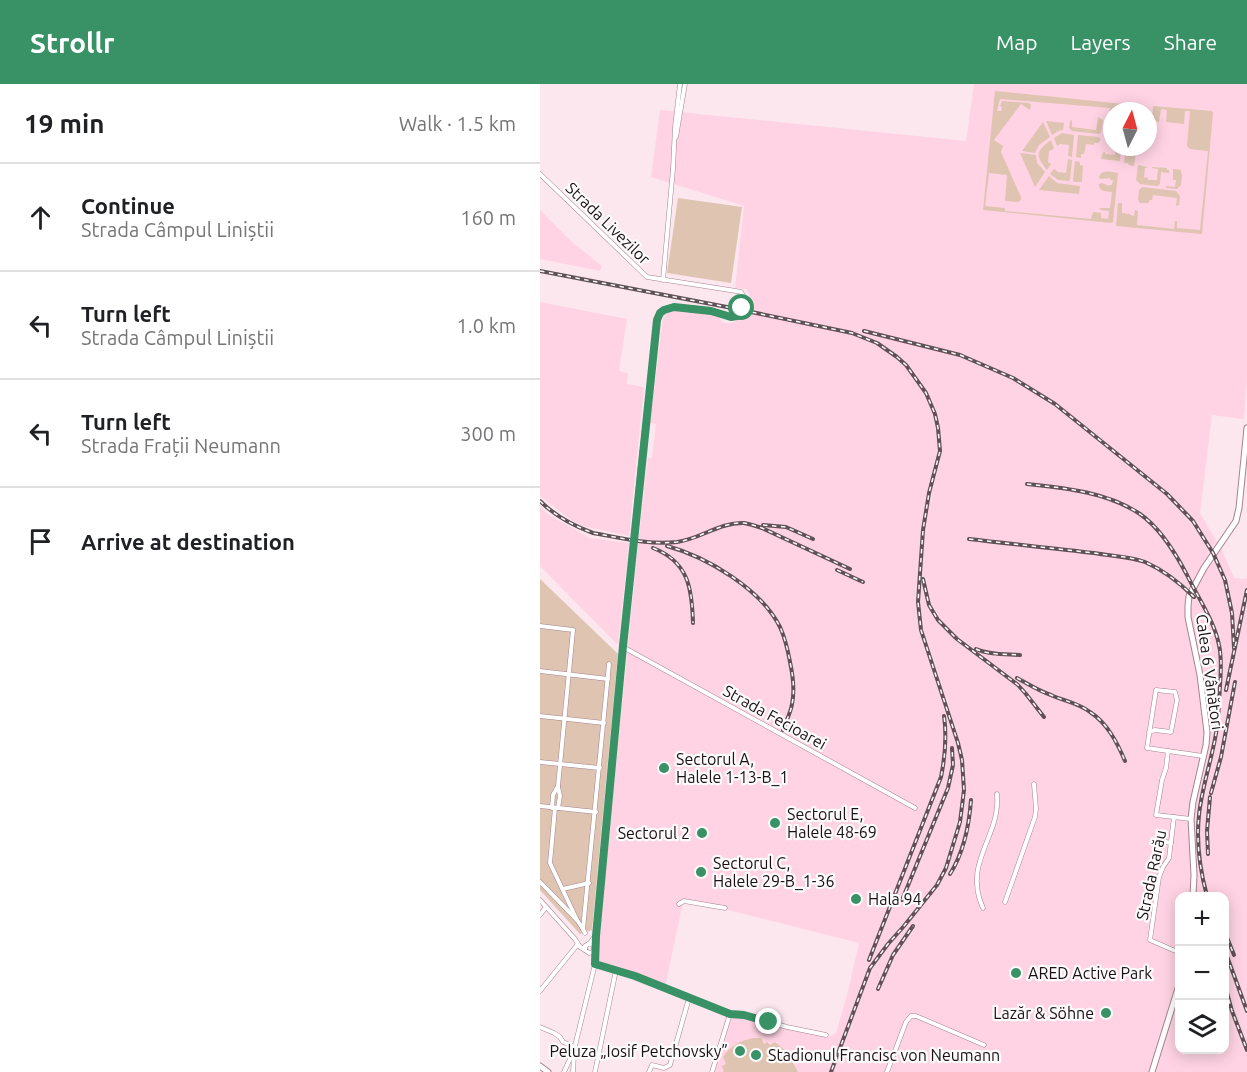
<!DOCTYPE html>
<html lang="en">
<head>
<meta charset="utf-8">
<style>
  :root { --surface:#fff; --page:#f6f6f6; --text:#202124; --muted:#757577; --line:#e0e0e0; --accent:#399166 }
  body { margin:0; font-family:Ubuntu,sans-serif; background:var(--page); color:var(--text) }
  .controls { position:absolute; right:18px; bottom:18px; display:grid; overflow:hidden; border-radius:12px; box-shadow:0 3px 15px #0003 }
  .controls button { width:54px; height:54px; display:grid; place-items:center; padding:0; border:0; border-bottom:2px solid var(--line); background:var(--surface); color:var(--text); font:30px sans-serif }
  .compass { position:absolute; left:563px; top:18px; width:54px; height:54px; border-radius:50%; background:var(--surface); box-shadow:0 3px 15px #0003; rotate:6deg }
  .stop { position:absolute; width:18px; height:18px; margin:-14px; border:4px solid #399166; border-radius:50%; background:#fff }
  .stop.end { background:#399166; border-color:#fff; box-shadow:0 2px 6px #0008 }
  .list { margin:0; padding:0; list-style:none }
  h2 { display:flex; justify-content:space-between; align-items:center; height:78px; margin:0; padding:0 24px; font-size:26px }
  h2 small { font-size:20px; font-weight:400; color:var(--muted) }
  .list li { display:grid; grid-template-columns:39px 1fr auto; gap:18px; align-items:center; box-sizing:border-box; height:108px; padding:0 24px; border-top:2px solid var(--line) }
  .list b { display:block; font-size:22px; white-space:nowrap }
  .list p { margin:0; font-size:20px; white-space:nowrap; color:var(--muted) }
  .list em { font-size:20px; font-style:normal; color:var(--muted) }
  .icon { flex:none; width:33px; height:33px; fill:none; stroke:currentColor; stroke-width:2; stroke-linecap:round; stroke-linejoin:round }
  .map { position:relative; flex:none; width:707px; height:988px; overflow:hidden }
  header { display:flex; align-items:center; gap:36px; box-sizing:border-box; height:84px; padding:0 30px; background:var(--accent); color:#fff }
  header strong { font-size:28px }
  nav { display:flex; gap:33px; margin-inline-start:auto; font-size:21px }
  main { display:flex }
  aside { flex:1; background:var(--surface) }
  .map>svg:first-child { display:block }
</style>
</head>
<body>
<header>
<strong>Strollr</strong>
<nav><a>Map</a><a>Layers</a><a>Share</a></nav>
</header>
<main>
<aside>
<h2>19 min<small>Walk · 1.5 km</small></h2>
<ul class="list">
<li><svg class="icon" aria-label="ahead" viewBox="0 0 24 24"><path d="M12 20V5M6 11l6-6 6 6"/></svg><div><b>Continue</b><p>Strada Câmpul Liniștii</p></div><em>160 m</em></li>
<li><svg class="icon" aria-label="left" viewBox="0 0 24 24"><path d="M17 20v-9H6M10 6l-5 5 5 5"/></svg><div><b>Turn left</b><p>Strada Câmpul Liniștii</p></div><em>1.0 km</em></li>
<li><svg class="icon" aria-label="left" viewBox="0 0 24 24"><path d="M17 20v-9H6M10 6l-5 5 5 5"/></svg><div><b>Turn left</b><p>Strada Frații Neumann</p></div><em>300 m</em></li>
<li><svg class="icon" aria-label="arrive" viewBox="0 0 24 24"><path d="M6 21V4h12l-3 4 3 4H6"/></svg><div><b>Arrive at destination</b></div></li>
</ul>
</aside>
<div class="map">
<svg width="707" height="988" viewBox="0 0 707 988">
  <rect width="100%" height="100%" fill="#fce7ee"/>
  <g fill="#ffd3e3" fill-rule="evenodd">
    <path d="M434,0H707V296L704,335L672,331L660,429L682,466L694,494L706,495L707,493V988H170L186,932L213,934L288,953L296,949L307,911L319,859L184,825L143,818L125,903L58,877L57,873L98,460L108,374H112L116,340L110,339L123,233L131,226L171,229L179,233L182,239H193L203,232L209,217V210L206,205L195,204L204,122L111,93L120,26L426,57ZM572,27H608V63H572ZM640,812H684V966H640Z"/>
    <polygon points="0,126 33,159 62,182 60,187 0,175"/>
    <polygon points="0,218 87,235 79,287 88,289 87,300 104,303 89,452 43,442 31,436 0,412"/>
    <polygon points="0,423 9,431 50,454 89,459 78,561 0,482"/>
  </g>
  <g fill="#dec4b1">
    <path d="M455,7L584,20V27H572V32H569L570,24L460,15L457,27H461L462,23L460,22L462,17L489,19L491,21L490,26L481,20L454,56L463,62L461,68L481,113V116L478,118L465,117L467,91L449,89L445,122L465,124V127L551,135L553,128L561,129V134L568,135L569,127L561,126L559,124H570L572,108L563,107L559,103V100L562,99L569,102L570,101H572L573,96H570V94L560,95L559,93C562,85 571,88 578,89L573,138L571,139L443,126Z"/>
    <polygon points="613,22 672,27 673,29 662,150 576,142 578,119 582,119 582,129 590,130 591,131 594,132 595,126 598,127 597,141 634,145 635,137 637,137 637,144 660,146 668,67 650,65 647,62 650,27 645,27 644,40 626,38 627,26 621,25 619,38 612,36"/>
    <polygon points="558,33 563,36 561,48 559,50 532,47 529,44 530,37 532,36 532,43 556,46"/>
    <polygon points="506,37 524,39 523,46 518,47 512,51"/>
    <polygon points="503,38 510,53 499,61 495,69 482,67"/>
    <polygon points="522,49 534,51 532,73 528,72 529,61 520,60 517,62 514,54"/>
    <polygon points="538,51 558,53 560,54 560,57 558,59 554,59 554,61 546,60 544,70 541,70 541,74 536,73"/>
    <path d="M511,56L514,65L509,67L508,78L511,80L507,86C495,71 496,67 511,56Z"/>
    <polygon points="575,63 581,63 580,77 561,75 562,70 564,68 565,68 565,70 575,71"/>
    <polygon points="586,63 597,63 594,82 589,81 588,79 584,79"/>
    <polygon points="480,69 496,71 497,79 505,88 495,103"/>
    <polygon points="528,75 532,76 530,96 529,97 518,96 510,90 514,85 518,88 526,89"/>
    <polygon points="535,77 540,78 540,81 543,82 542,98 534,98 533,96"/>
    <polygon points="598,81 608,83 605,84 604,93 608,94 608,96 617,96 618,85 612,84 612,83 627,84 627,86 629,86 629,89 621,88 620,100 617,102 600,100 596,96"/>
    <polygon points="633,85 641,86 641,89 642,90 641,101 637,105 627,104 625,102 635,103 636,96 633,96"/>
    <polygon points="509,92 517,99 540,102 539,110 499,106"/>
    <polygon points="602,103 636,107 640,112 639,121 636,122 637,114 613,111 612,116 610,116 608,119 600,119 598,116 599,106"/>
    <polygon points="138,114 202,123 191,199 127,189"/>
    <polygon points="0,495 78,570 52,846 40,850 0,806"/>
    <path d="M214,954H221L224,960L227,958L230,961L235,958L247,968L258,988H183L184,987L182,982L186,980L183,973C190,962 201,956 214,954Z"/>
  </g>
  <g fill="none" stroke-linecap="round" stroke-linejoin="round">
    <defs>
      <g id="minor">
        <polyline points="136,53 145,0"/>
        <path d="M0,90L107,193L196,207L201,208L204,213C203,243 189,231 172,227C166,225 159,225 153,224C138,223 123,220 117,236L100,386L56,852V858L55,863"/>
        <polyline points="123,196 133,85 135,43 140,0"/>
        <polyline points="0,542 33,546 18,702 13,711 12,724"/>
        <polyline points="83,563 375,724"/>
        <polyline points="0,587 68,595"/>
        <polyline points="0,632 64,639"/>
        <polyline points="609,648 615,646 631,648 637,616 635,608 616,606 607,664 663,672"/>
        <polyline points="628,667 626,684 622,696 616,731 651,735"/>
        <polyline points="0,678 60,684"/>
        <polyline points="18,703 20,712 18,724"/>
        <polyline points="0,722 56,728"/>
        <polyline points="15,724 10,779 37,836"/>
        <polyline points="634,733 629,774 623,783 619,793 610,856 640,869"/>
        <polyline points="621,757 631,759"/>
        <polyline points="0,798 37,836 43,845 45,849"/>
        <polyline points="23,805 49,799"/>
        <polyline points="0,816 35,855 40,863 45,866"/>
        <polyline points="465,818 495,733 496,725 494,700"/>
        <polyline points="139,820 144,817 185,824"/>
        <path d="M443,824C422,778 461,753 457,710"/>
        <polyline points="0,831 6,823"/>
        <polyline points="43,845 69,580"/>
        <polyline points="50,859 53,861 55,864 53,868 49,869 45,866 45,862 50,859 55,852"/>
        <polyline points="55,880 95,892 190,930 204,931 247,943 286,951"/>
        <polyline points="0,907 38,860"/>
        <polyline points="0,943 14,949 20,953 23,958 35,963"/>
        <polyline points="24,988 34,966 55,880 54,865"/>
        <polyline points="33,988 34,971"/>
        <polyline points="55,988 76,886"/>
        <polyline points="109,988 112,981 124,984 130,981 149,914"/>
        <polyline points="172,988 190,930"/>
        <polyline points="347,988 366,938 371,932 376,932 444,961"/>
      </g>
      <g id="major">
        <polyline points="653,812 654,791 651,735 653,718 666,661 667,648 660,591 648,533 648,522 649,512 664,484 696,437 699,424 707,344"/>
        <polyline points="0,982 8,988"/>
        <polyline points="612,988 640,898"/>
      </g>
    </defs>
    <use href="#minor" stroke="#a4838f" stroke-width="5"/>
    <use href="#major" stroke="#a4838f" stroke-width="7"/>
    <use href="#minor" stroke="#fff" stroke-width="4"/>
    <use href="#major" stroke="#fff" stroke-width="5"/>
    <defs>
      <g id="rail">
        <polyline points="0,187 192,224 312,249 337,259 357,273 366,281 386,309 395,330 398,344 400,367 389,409 383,446 378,518 381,546 418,659 422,676 424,706 420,738 406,784 397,801 364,842 348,860 330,884 291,988"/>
        <polyline points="324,247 420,271 473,294 515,320 627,410 653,437 673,469 685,496 692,529 694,564"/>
        <path d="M487,400C525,404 567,408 600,430C620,444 636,470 647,491C658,514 674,536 679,561C682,574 681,588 680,602C679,615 679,629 677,643C673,673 662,701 659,731C656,759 660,786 667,812"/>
        <path d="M0,417C14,431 34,442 53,449C81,454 109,461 137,458C160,455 180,438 204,439C210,440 216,442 222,444L310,485"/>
        <polyline points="223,441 246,443 273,455"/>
        <path d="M429,455C471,460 513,464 554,469C570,472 589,472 605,478C623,486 640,499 654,513"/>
        <path d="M127,462C167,473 221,505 240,543C245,554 248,567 250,578C253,592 255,606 252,620C251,628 246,637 243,646"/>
        <path d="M113,464C149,478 152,505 153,539"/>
        <polyline points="297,486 323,498"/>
        <polyline points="383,495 389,521 398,536 417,555 478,601 486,610 504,633"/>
        <path d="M436,565C449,571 466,570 480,571"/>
        <path d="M477,594C488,600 499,607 511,611C524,617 538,619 550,628C567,639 577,658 585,677"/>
        <polyline points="686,606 707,506"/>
        <polyline points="671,709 681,673 695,598"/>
        <polyline points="668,770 667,747 670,713"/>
        <path d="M410,790C424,768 429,743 431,716"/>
        <polyline points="362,816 408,704 413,681 412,664"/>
        <polyline points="684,846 694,871"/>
        <polyline points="684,864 707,927"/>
        <path d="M329,876L401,693C405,673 407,653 404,632"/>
        <polyline points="684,898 692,927 707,966"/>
        <polyline points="338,905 353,871 373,842"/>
      </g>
    </defs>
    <use href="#rail" stroke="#5f5156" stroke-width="4"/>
    <use href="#rail" stroke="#fbfbfb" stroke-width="1.5" stroke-dasharray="4.5" stroke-linecap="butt"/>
  </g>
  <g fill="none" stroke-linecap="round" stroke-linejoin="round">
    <polyline stroke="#399166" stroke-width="8" points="202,224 197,232 191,233 171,227 134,223 124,226 120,229 117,236 83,562 56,852 55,880 95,892 190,930 204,931 229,938"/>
  </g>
  <g fill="#399166" stroke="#fbfbfb" stroke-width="2">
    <circle cx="124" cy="684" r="6"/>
    <circle cx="235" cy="739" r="6"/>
    <circle cx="162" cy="749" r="6"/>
    <circle cx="161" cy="788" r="6"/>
    <circle cx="316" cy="815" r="6"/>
    <circle cx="476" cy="889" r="6"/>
    <circle cx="566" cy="929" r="6"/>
    <circle cx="200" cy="967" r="6"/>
    <circle cx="216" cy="971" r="6"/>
  </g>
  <g text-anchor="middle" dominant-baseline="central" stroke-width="4.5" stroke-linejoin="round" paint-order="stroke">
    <g font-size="16" fill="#1c1014" stroke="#fbfbfb">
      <text transform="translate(68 139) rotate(44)">Strada Livezilor</text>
      <text transform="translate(670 588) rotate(82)">Calea 6 Vânători</text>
      <text transform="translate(235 633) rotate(29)">Strada Fecioarei</text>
      <text transform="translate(611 791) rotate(-78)">Strada Rarău</text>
    </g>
    <g font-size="16" fill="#1c1014" stroke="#fbfbfb" text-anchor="start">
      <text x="136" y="675">Sectorul A,<tspan x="136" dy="18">Halele 1-13-B_1</tspan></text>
      <text x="247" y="730">Sectorul E,<tspan x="247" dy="18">Halele 48-69</tspan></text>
      <text x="150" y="749" text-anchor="end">Sectorul 2</text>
      <text x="173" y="779">Sectorul C,<tspan x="173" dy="18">Halele 29-B_1-36</tspan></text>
      <text x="328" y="815">Hala 94</text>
      <text x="488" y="889">ARED Active Park</text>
      <text x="554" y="929" text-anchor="end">Lazăr &amp; Söhne</text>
      <text x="188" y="967" text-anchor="end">Peluza „Iosif Petchovsky”</text>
      <text x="228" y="971">Stadionul Francisc von Neumann</text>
    </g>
  </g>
</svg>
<div class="controls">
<button>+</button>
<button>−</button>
<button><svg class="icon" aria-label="layers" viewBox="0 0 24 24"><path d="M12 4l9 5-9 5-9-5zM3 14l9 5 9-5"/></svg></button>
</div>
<svg class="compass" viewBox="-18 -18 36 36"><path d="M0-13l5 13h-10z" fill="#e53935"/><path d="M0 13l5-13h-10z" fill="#757577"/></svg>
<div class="stop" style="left:202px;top:224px"></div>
<div class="stop end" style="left:229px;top:938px"></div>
</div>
</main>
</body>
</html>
